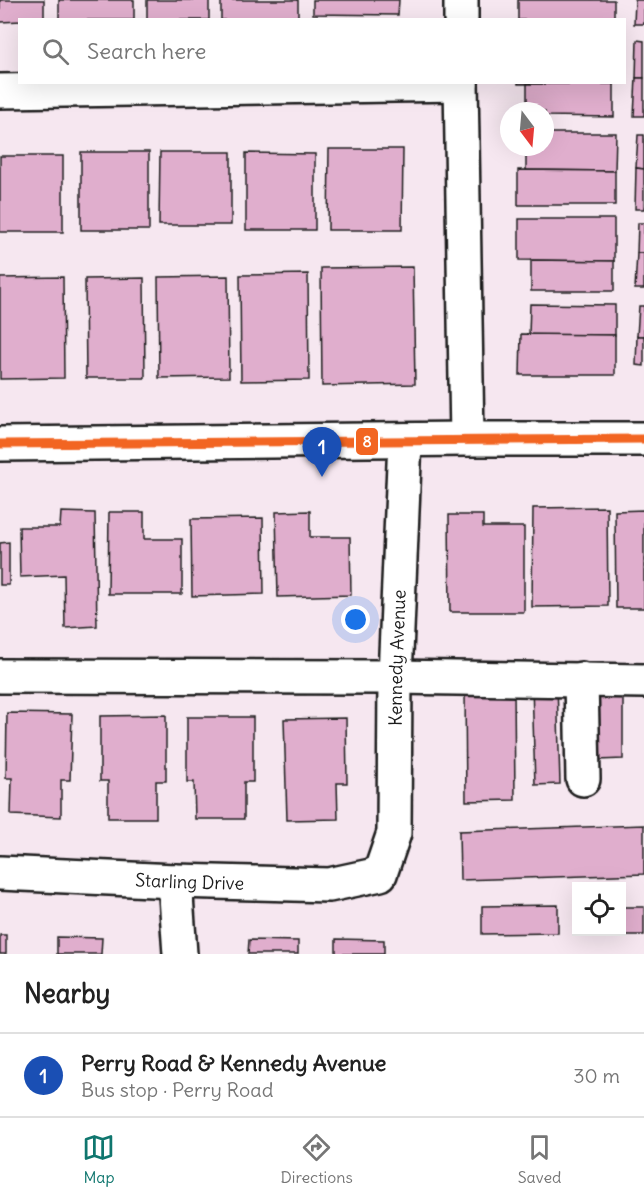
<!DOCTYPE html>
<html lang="en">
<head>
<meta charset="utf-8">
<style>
  :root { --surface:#fff; --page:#f6f6f6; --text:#222; --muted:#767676; --line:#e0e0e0; --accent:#0f766e }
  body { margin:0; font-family:Delius,sans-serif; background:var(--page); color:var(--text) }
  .controls { position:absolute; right:18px; bottom:18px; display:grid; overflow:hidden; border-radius:0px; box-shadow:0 6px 24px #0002 }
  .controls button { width:54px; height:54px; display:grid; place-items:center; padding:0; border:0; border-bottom:2px solid var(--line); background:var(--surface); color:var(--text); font:30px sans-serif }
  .compass { position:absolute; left:500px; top:102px; width:54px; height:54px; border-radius:50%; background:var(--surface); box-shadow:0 6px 24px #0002; rotate:164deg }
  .you { position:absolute; left:356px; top:620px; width:21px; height:21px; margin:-15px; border:4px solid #fff; border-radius:50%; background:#1a73e8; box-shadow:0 0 0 9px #1a73e833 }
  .badge { display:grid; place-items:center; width:39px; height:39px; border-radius:50%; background:var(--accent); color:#fff; font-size:20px; font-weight:700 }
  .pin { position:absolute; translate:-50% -50px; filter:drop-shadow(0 2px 3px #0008) }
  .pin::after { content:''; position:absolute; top:32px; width:21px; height:18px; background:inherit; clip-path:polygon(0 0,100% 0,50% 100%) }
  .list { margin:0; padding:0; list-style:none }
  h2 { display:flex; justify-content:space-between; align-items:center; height:78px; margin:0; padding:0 24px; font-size:26px }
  h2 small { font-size:20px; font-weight:400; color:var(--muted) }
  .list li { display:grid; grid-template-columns:39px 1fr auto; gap:18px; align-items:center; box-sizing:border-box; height:84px; padding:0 24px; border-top:2px solid var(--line) }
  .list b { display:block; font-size:22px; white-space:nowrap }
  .list p { margin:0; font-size:20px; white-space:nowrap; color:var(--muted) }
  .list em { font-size:20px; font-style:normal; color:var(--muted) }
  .icon { flex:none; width:33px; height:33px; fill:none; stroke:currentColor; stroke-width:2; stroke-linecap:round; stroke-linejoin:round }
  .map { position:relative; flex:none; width:644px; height:954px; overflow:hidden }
  .search { position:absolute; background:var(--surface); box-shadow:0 6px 24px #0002; left:18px; right:18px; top:18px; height:66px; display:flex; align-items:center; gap:15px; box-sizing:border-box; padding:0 21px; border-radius:0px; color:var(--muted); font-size:22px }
  .sheet { height:162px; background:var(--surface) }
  nav { display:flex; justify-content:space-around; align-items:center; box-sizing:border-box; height:84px; border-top:2px solid var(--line); background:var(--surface); font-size:16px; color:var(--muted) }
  nav a { display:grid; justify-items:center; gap:3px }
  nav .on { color:var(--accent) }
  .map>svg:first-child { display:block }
</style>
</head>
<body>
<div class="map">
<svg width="644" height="954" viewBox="0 0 644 954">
  <rect width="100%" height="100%" fill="#f6e7f0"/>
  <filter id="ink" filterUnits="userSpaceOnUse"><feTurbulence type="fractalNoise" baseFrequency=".0167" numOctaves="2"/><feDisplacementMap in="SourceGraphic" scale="12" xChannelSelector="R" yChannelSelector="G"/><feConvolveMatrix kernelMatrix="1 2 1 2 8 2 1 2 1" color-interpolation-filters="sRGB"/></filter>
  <g filter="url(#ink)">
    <g fill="#e0aecd" stroke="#1c1c1c" stroke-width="1.5">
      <polygon points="0,0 44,0 44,20 0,22"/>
      <rect x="59" y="0" width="75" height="20"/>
      <rect x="147" y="0" width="62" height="20"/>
      <rect x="221" y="0" width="77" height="20"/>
      <polygon points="313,0 399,0 398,15 313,14"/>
      <rect x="518" y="0" width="96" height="20"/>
      <polygon points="635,0 644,0 644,24 634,24"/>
      <polygon points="637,40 644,41 644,78 636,78"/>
      <polygon points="636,78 644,78 644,116 634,116"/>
      <rect x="518" y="82" width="96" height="2"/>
      <polygon points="527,84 614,84 614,117 545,116 545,111 527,111"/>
      <polygon points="545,133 616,133 615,171 526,170 526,147 545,147"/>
      <polygon points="638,135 644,135 644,169 636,168"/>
      <polygon points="329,149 403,149 402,230 328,230"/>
      <rect x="81" y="152" width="68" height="78"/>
      <polygon points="160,152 231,152 231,225 159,225"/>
      <polygon points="246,153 315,154 315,230 246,230"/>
      <rect x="0" y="156" width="63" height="76"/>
      <polygon points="636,168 644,169 644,209 635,209"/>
      <polygon points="518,170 615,171 615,205 518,205"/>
      <polygon points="519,219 614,219 614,261 519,260"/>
      <polygon points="638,223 644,223 644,253 637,253"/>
      <polygon points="637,253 644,253 644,289 635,289"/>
      <polygon points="531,260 614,261 614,291 531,291"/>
      <polygon points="413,267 415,384 322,386 321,268"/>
      <polygon points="308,274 309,380 241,381 240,275"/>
      <polygon points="228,276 229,377 159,378 158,277"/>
      <polygon points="63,277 64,378 0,379 0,278"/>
      <polygon points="144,278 145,378 86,378 85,279"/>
      <polygon points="530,304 615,305 615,335 529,335"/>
      <polygon points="639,306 644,306 644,336 637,336"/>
      <polygon points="521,334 615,335 615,375 520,375"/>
      <polygon points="637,336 644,336 644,366 636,365"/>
      <polygon points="607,507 608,606 532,607 533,508"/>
      <polygon points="644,510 644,608 616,608 615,511"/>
      <polygon points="310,511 310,537 350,537 351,595 278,597 276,512"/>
      <polygon points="61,512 95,513 97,626 65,628 64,575 20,577 19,527 60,527"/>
      <polygon points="109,512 144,512 144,539 182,539 182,594 108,594"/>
      <polygon points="449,515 483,515 483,527 524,527 524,612 450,612"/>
      <polygon points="263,518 264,594 192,596 191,519"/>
      <polygon points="9,542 9,585 0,585 0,543"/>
      <polygon points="557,683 560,784 535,785 532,684"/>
      <polygon points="514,689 515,800 466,801 465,690"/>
      <polygon points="623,696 623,759 598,760 598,697"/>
      <polygon points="7,713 72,714 70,780 61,780 61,817 11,815 12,778 6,778"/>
      <polygon points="166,715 166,781 156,781 156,818 108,818 108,781 100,781 100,716"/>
      <polygon points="187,717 253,717 253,782 244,782 244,819 195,819 194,782 187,782"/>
      <polygon points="346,718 347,783 337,783 338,819 287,820 284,719"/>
      <polygon points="644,825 644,874 460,880 459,831"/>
      <polygon points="558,905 558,933 482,934 482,906"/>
      <polygon points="622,907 644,907 644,935 617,935 617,932 622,932"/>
      <rect x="0" y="935" width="6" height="19"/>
      <polygon points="57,937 102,938 101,954 57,954"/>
      <polygon points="336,939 384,940 384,954 336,954"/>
      <polygon points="249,940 298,941 298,954 248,954"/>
    </g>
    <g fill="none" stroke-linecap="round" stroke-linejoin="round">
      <defs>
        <g id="minor">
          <polyline points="461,0 461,20"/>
          <polyline points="461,82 467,439"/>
          <polyline points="0,91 461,84"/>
          <polyline points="0,444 467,439 644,439"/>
          <polyline points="0,676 395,677 644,681"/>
          <polyline points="581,679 583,779"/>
          <path id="s1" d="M0,873L175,881L329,885L380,874L394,833L395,677L405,440"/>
          <polyline points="175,881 180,954"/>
        </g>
      </defs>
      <use href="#minor" stroke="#1c1c1c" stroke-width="38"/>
      <use href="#minor" stroke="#fff" stroke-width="33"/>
      <defs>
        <polyline id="bus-1" points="0,444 644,439"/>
      </defs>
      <use href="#bus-1" stroke="#fff" stroke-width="14"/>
      <use href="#bus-1" stroke="#f26522" stroke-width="9"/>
    </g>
  </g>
  <g text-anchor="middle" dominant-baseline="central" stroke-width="4.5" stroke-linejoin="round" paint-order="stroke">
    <g font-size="18" fill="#1c1c1c" stroke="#fff">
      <text stroke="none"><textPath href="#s1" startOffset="600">Kennedy Avenue</textPath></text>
      <text stroke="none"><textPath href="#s1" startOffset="190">Starling Drive</textPath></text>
    </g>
  </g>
  <rect stroke="#fff" stroke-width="2" x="355" y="427" width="24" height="29" rx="6" fill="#f26522"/>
  <g font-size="16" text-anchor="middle" font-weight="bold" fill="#fff">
    <text x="367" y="447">8</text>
  </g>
</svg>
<div class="controls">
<button><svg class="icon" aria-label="locate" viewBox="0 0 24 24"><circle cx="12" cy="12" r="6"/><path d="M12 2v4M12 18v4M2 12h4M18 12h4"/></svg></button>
</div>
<svg class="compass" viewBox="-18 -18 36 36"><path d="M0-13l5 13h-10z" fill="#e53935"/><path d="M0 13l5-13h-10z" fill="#767676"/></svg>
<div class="you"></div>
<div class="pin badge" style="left:322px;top:477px;background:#1a4fb4">1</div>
<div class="search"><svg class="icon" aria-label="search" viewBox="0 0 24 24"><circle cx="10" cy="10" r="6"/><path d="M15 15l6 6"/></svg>Search here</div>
</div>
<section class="sheet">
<h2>Nearby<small></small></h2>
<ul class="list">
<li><span class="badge" style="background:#1a4fb4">1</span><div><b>Perry Road &amp; Kennedy Avenue</b><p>Bus stop · Perry Road</p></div><em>30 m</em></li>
</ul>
</section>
<nav>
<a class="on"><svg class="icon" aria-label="map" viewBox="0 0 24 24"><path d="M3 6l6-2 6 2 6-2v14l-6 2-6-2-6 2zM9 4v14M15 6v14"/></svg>Map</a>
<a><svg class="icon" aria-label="directions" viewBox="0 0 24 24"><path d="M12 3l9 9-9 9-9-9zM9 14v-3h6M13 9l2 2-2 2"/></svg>Directions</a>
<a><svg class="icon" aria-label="saved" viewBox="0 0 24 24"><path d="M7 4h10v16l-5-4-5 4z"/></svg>Saved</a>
</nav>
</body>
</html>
